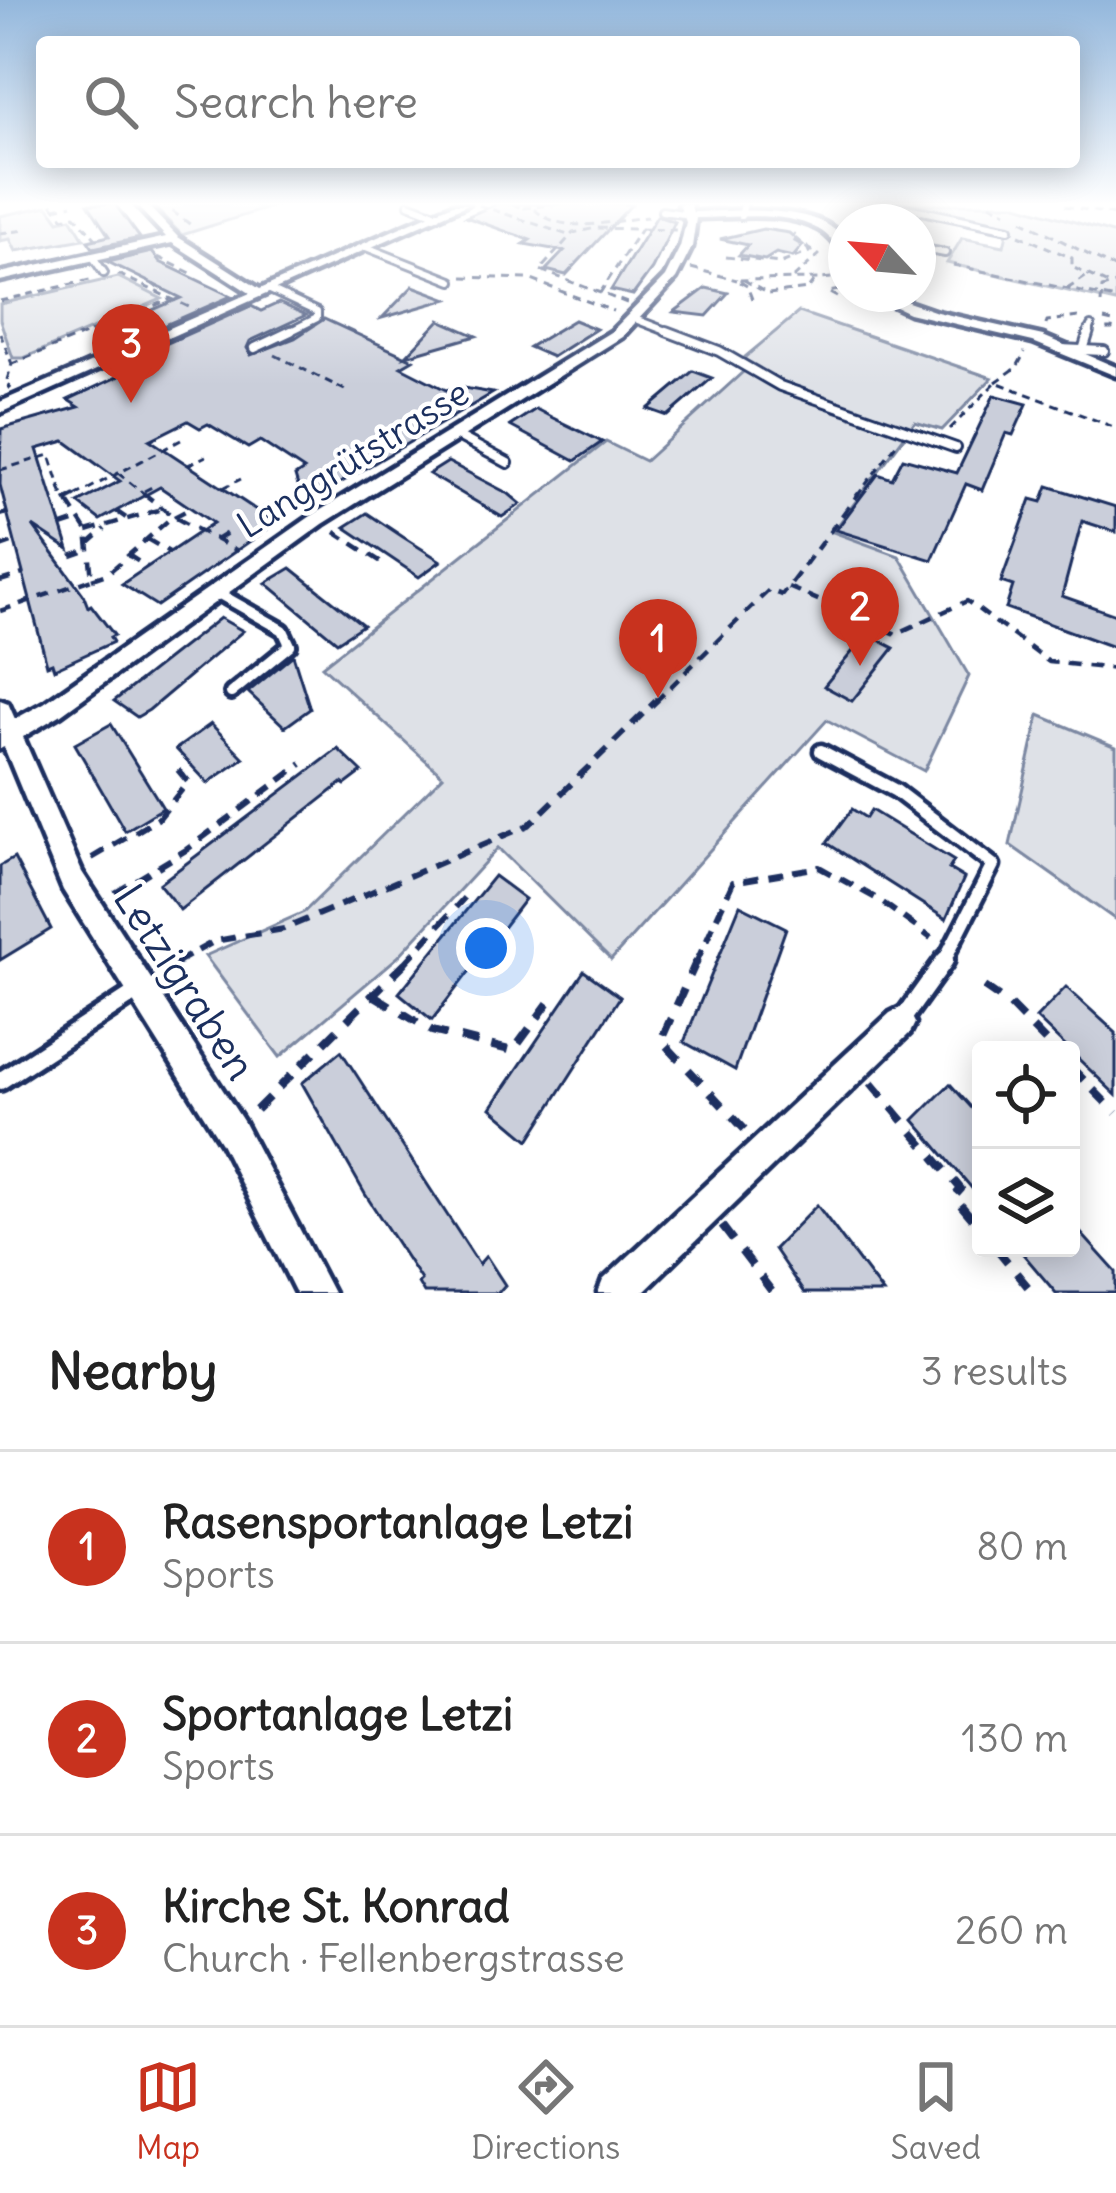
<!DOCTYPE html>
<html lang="en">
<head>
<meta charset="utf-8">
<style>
  :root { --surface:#fff; --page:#f6f6f6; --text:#222; --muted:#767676; --line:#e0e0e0; --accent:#c8321e }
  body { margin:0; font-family:Delius,sans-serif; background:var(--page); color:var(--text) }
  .controls { position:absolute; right:36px; bottom:36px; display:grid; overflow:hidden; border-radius:12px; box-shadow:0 6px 30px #0003 }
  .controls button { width:108px; height:108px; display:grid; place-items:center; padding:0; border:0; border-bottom:3px solid var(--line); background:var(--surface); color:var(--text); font:60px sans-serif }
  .compass { position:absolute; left:828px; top:204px; width:108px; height:108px; border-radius:50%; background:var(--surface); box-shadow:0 6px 30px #0003; rotate:296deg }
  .you { position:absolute; left:486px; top:948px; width:42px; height:42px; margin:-30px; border:9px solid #fff; border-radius:50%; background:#1a73e8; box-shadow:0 0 0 18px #1a73e833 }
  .badge { display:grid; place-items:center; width:78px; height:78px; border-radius:50%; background:var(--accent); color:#fff; font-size:39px; font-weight:700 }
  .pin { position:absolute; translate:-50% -99px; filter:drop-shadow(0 3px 6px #0008) }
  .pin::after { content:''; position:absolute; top:63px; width:42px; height:36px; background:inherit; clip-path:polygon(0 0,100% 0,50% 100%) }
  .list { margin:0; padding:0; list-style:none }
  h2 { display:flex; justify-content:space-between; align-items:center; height:156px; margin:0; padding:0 48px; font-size:51px }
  h2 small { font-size:39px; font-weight:400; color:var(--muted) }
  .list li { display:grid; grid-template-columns:78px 1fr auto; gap:36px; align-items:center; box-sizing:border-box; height:192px; padding:0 48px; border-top:3px solid var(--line) }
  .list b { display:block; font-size:45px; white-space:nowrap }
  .list p { margin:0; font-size:39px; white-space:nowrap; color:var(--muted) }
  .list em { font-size:39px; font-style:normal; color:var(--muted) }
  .icon { flex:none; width:66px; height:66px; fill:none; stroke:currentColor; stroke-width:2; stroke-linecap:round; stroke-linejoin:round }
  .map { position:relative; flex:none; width:1116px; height:1293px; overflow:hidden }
  .search { position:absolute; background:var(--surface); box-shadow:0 6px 30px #0003; left:36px; right:36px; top:36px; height:132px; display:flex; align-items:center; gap:30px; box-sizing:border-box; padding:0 42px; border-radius:12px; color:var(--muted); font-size:45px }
  .sheet { height:732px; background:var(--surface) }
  nav { display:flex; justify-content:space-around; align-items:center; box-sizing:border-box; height:168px; border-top:3px solid var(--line); background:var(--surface); font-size:33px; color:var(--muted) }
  nav a { display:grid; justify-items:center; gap:6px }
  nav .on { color:var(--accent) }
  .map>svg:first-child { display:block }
</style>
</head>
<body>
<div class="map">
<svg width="1116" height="1293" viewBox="0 0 1116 1293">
  <rect width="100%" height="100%" fill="#fff"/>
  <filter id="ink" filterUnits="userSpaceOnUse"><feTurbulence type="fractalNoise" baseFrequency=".00833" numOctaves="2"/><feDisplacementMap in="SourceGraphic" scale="24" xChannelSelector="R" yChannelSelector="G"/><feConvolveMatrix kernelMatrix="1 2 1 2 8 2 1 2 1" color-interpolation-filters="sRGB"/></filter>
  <g filter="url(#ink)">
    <g fill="#dee1e7" stroke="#7c88a2" stroke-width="3">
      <polygon points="152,204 280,204 182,235"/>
      <polygon points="895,204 1014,204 1116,234 1116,302 947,263 962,238 1004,246 1008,229"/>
      <polygon points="48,206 59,221 71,218 84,239 16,251 10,239 0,241 0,216"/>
      <polygon points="118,277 162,299 24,358 13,358 0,320 0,304"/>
      <polygon points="799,312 992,378 942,430 915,422 833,532 899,556 969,676 924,771 827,720 611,960 498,848 398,957 280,1057 205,956 304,912 443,776 322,666 606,442 645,461 744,371 745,357"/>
      <polygon points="1039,715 1116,747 1116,920 1010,845"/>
    </g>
    <g fill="#caceda" stroke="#1b2f5e" stroke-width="3">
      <polygon points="88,204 115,204 140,238 93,248 88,241 109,236"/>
      <polygon points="496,204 632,204 566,275 546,270 564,251 524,244 530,240 466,217"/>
      <polygon points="657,216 675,222 652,269 633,295 611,290"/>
      <polygon points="763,229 789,233 803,245 793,257 776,253 765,260 739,255 748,245 720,239"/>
      <polygon points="152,252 160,262 231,296 124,343 103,331 181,298 108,262"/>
      <polygon points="413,286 448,299 382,318"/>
      <polygon points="706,288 728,293 707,316 674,312"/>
      <polygon points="279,303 306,315 250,341 247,348 251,355 295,338 324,319 413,360 401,367 446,390 458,387 493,393 320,495 299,489 295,476 304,470 260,441 248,448 208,424 200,428 188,421 150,440 276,523 157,606 122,584 213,523 160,487 100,520 78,503 120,481 65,441 37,449 69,550 33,526 83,594 88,607 91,605 114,635 110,637 113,642 54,669 52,663 47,665 0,485 1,429 79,407 68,400 153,360 143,354 251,306 261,311"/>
      <polygon points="440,320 476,336 406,356"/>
      <polygon points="574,320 596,329 552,357 529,347"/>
      <polygon points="693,371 712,378 668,416 648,409"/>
      <polygon points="994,395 1027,404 1013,435 1006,433 982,490 966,484 932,560 836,530 878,474 892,479 903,458 957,473"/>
      <polygon points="536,409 553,418 602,442 575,461 510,426"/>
      <polygon points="448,462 509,494 521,504 502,517 429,474"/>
      <polygon points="1048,486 1116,507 1116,532 1082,521 1062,596 1116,615 1116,648 1006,608 1013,586 1001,582 1031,499 1042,502"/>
      <polygon points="367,513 403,537 441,561 419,577 345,527"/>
      <polygon points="291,568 325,595 363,625 337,642 266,583"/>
      <polygon points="220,618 243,631 149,710 137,717 114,701"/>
      <polygon points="867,634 894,648 852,701 824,686"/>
      <polygon points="293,655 310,709 285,727 248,692"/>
      <polygon points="111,724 163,808 125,831 75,744"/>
      <polygon points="211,724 244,758 208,783 176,749"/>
      <polygon points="338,749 362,772 345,785 342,783 180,910 159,884"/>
      <polygon points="852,809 866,818 871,810 954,861 949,869 964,878 946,919 827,843"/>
      <polygon points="14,858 51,929 0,960 0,866"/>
      <polygon points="494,876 525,899 432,1020 399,993"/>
      <polygon points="740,905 786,928 735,1070 684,1042"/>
      <polygon points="584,971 620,997 529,1140 491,1108"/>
      <polygon points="1066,987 1116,1033 1116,1095 1036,1018"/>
      <polygon points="341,1051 479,1264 486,1256 505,1285 498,1293 424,1293 418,1283 421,1280 365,1194 302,1083"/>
      <polygon points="950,1084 981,1118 981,1199 914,1120"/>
      <polygon points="817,1205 883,1293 804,1293 774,1249"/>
      <polygon points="1071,1222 1116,1272 1116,1293 1056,1293 1018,1248 1071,1248"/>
    </g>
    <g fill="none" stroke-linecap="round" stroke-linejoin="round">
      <defs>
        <g id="service-far4">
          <polyline points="409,204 438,215"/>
          <polyline points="888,204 1009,229"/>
          <polyline points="662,211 691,215"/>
          <polyline points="741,216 744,204"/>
          <polyline points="366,247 452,281"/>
          <polyline points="918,248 945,253"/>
          <polyline points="93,257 104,273"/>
          <polyline points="270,290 317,312 317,318 285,334"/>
          <polyline points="635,319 674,334"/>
          <polyline points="1088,334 1091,326"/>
        </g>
        <g id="service-far3">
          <polyline points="666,331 719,351 780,386 956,448"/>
          <polyline points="1084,347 1089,331"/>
          <polyline points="255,348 291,331"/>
          <polyline points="1060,349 1104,351"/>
          <polyline points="456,435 508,463"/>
        </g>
        <polyline id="service-far2" points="216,592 283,630 290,645 231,693"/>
        <polyline id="service-far1" points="821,751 896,791 993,865 943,963"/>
        <g id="service">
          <polyline points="902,1020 945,960"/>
          <polyline points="0,1081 138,991"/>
        </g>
        <g id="minor">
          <polygon points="135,204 146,204 178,237 260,289 453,204 468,204 0,413 0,402 250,293 172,243 0,281 0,273 166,237"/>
          <path d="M679,204H690L693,212C729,211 846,200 846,254C836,247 830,235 818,229C783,210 735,218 696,218L692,247L676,279L622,337L323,524L60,715L23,737L82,872L243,1121L333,1293H296L221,1143L63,890L4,747L0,749V700L8,703L15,719L44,703L311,516L612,331L665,277L680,247L686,222Z"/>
          <polygon points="869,294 885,294 937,312 1043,336 1116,367 1116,376 1033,342 909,313"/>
          <polygon points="900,1008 910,1013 915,1023 910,1033 642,1293 598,1293 603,1280 890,1013"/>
        </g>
      </defs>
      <use href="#service-far4" stroke="#1b2f5e" stroke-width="12"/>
      <use href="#service-far3" stroke="#1b2f5e" stroke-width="14"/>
      <use href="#service-far2" stroke="#1b2f5e" stroke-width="20"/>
      <use href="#service-far1" stroke="#1b2f5e" stroke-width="21"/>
      <use href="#service" stroke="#1b2f5e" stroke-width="26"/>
      <use href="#minor" stroke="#1b2f5e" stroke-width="9"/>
      <g stroke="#1b2f5e" stroke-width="3" stroke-dasharray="8 6" stroke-linecap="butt">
        <polyline points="52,204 64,218 75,215 96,239"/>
        <polyline points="255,204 259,208"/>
        <polyline points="512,204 523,208 531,204"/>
        <polyline points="990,204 1006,212"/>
        <polyline points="479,205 571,236"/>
        <polyline points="1065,206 1116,215"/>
        <polyline points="55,208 72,204"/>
        <polyline points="523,208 561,204"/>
        <path d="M534,209C565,237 611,220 648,217"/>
        <polyline points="172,211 191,225"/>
        <polyline points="1022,220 1116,269"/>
        <polyline points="0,233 26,230"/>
        <polyline points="1019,235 1072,258 1072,267 1110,285"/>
        <polyline points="158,257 193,274"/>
        <polyline points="726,257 781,263 809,252 806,245"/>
        <polyline points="839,262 846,285"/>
        <polyline points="953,265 1116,299"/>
        <polyline points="691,268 737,280"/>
        <polyline points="118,274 189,307"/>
        <polyline points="463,277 529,279 613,311"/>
        <polyline points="793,278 819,255 791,239 795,233"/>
        <polyline points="744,280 768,294 808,289 814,281"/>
        <polyline points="153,284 158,288"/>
        <polyline points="1067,289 1087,276"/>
        <polyline points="600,293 641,229"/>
        <polyline points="837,297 828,292 846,289"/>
        <polyline points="752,299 747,286 737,280 820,279 832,278 839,270"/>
        <polyline points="0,301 94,279"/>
        <polyline points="627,303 540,270 573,233 596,228 676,230"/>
        <polyline points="1101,304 1102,288 1116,284"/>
        <polyline points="1104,320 1113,322 1112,329 1105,329"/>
        <polyline points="1046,325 1047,321 1079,317"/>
        <polyline points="0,333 12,364 6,383 11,389"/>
        <polyline points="275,355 345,390"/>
        <polyline points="12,364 171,299"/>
        <polyline points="996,382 1017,367 1025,352"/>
        <polyline points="950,429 996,382 1116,428"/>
        <polyline points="188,465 206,456"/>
        <polyline points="0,470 50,455 63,496"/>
        <polyline points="118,473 147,496"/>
        <polyline points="223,488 241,479"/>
        <polyline points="144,491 156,485"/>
        <polyline points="75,496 181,440"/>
        <polyline points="857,496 897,443"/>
      </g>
      <g stroke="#1b2f5e" stroke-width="4.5" stroke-dasharray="12 9" stroke-linecap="butt">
        <polyline points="143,493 174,517 238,551"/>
        <polyline points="65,501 80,493"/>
        <polyline points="116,511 129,520"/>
        <polyline points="259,512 276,501"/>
        <polyline points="0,515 7,513"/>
        <polyline points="174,517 191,508"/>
        <polyline points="62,526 79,520"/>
        <polyline points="87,531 165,508"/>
        <polyline points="335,532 386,565"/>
        <polyline points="147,539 169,552"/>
        <polyline points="216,540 227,533"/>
        <polyline points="88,544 105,529"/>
        <polyline points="0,547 15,542"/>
        <polyline points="128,555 147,567"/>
        <polyline points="71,556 89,550"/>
        <polyline points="92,579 107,574 172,517"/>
        <polyline points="0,581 23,574"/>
        <polyline points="788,587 896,634 967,601 1049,662 1116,669"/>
        <polyline points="0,611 92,579 87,531 62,493"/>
        <polyline points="655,702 769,590 782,595 859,493"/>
      </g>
      <g stroke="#1b2f5e" stroke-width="6" stroke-dasharray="15 10" stroke-linecap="butt">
        <polyline points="92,858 159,818 188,782 174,765"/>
        <polyline points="115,893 186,850 302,764"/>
        <polyline points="176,963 215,941 284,929 529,825 658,699"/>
        <polyline points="405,963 464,898"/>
        <polyline points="696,963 733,882 819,867 879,900 931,938"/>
      </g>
      <g stroke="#1b2f5e" stroke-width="8" stroke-dasharray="18 14" stroke-linecap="butt">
        <polyline points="697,960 661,1040 748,1133"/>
        <polyline points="164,970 181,960"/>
        <polyline points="984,987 1010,1005 1054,1050"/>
        <polyline points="375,996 432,1031 513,1051 549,1002"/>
        <polyline points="1071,1067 1116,1113"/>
        <polyline points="871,1083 961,1189 954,1197 981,1229"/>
        <polyline points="256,1110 408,960"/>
        <polyline points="722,1226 773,1293"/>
        <polyline points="996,1248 1033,1293"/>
      </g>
      <use href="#service-far4" stroke="#fff" stroke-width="6"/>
      <use href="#service-far3" stroke="#fff" stroke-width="8"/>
      <use href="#service-far2" stroke="#fff" stroke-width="10"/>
      <use href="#service-far1" stroke="#fff" stroke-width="12"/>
      <use href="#service" stroke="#fff" stroke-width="16"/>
      <use href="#minor" fill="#fff" fill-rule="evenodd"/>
    </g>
  </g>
  <linearGradient id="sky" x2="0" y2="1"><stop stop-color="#93b7dc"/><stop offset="0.53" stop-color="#fff"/><stop offset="1" stop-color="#fff" stop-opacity="0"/></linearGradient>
  <rect width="1116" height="385" fill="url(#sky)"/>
  <g text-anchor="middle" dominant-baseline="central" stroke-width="9" stroke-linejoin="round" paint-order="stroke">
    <g font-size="36" fill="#1b2f5e" stroke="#fff">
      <text transform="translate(353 459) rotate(-32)">Langgrütstrasse</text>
    </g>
    <g font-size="42" fill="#1b2f5e" stroke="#fff">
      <text transform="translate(185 982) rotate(57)">Letzigraben</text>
    </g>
  </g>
</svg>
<div class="controls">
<button><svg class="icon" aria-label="locate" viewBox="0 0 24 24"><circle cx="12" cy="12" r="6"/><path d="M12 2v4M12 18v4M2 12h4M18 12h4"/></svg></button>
<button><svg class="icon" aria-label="layers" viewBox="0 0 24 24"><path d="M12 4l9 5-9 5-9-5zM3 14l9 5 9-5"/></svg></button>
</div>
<svg class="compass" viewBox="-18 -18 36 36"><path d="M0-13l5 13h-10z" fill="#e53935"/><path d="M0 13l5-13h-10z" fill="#767676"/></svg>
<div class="you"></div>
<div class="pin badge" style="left:658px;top:698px">1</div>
<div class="pin badge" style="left:860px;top:666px">2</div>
<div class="pin badge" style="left:131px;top:403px">3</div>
<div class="search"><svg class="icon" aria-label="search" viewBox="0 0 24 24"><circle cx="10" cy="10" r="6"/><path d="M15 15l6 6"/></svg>Search here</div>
</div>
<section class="sheet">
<h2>Nearby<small>3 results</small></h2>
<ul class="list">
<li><span class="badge">1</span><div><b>Rasensportanlage Letzi</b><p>Sports</p></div><em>80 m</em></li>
<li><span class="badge">2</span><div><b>Sportanlage Letzi</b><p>Sports</p></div><em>130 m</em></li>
<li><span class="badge">3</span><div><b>Kirche St. Konrad</b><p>Church · Fellenbergstrasse</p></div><em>260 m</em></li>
</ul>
</section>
<nav>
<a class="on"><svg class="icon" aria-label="map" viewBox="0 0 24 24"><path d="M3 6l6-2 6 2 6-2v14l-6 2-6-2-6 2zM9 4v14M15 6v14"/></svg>Map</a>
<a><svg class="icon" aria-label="directions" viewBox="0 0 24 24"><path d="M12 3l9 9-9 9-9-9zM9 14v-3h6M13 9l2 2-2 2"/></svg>Directions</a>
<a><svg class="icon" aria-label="saved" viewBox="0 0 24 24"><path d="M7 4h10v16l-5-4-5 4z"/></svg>Saved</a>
</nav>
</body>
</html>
